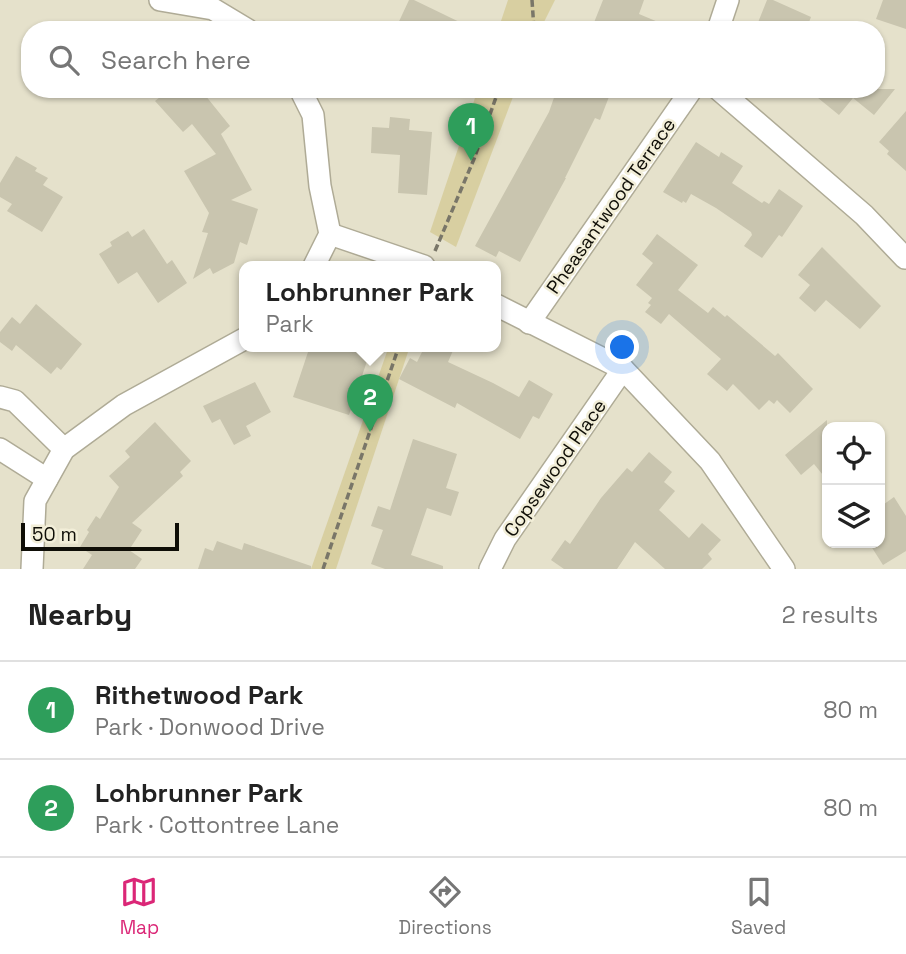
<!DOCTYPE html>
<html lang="en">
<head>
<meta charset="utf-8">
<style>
  :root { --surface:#fff; --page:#f6f6f6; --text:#222; --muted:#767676; --line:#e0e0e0; --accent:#db2777 }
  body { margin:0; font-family:"Space Grotesk",sans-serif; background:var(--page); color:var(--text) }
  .controls { position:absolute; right:21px; bottom:21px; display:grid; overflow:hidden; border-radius:14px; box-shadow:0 2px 5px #0004 }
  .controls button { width:63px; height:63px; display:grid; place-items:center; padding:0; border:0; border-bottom:2px solid var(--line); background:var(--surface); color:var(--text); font:35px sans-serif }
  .scale { position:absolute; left:21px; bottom:18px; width:158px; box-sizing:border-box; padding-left:7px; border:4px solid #0f0e07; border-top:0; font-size:19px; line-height:24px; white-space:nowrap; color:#0f0e07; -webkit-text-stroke:5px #f2eed8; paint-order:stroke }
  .you { position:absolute; left:623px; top:348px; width:24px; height:24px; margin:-18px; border:5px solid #fff; border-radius:50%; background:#1a73e8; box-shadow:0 0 0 10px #1a73e833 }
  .badge { display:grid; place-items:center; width:46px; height:46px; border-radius:50%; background:var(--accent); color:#fff; font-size:23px; font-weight:700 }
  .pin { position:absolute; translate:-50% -58px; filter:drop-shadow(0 2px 4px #0008) }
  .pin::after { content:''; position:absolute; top:37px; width:24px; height:21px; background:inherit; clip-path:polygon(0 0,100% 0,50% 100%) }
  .popup { position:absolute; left:239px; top:261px; width:262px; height:91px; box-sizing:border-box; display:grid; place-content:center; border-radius:14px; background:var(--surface); filter:drop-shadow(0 2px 5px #0005); font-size:23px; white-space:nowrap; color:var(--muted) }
  .popup b { font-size:26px; color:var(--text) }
  .popup::after { content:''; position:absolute; left:50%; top:100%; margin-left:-14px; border:14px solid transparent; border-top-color:var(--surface) }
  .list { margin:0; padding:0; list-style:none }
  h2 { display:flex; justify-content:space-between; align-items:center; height:91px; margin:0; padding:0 28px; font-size:30px }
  h2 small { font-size:23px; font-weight:400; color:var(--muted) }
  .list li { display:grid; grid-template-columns:46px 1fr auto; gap:21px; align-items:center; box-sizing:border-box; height:98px; padding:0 28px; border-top:2px solid var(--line) }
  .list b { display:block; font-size:26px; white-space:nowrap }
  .list p { margin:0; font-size:23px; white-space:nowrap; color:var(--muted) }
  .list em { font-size:23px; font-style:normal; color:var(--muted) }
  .icon { flex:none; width:38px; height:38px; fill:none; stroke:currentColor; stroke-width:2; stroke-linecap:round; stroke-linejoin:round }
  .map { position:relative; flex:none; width:906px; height:569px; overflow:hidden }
  .search { position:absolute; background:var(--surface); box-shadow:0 2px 5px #0004; left:21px; right:21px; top:21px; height:77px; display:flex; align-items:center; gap:18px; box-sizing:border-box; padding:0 24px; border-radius:28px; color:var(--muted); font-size:26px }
  .sheet { height:287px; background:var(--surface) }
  nav { display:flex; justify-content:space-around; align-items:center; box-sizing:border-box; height:98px; border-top:2px solid var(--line); background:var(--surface); font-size:19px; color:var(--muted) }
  nav a { display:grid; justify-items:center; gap:4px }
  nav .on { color:var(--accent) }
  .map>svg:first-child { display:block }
</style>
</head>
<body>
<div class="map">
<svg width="906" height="569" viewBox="0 0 906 569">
  <rect width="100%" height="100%" fill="#e5e1cb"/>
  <g fill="#d8cfa1">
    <polygon points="508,0 555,0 540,30 498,30"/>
    <polygon points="478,89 516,89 456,247 430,232"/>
    <polygon points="389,346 410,346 336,569 311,569"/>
  </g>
  <g fill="#c9c5af">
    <polygon points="409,0 414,0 476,30 395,30"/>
    <polygon points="603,0 644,0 639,14 677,30 591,30"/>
    <polygon points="767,0 773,0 811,17 806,30 755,30"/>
    <polygon points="883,0 906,0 906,29 876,19"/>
    <polygon points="170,89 195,89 202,98 205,95 230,126 221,134 252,190 231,200 258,209 247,245 240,242 234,263 213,274 210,268 193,279 208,233 202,232 209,213 184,171 216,154 192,124 183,132 155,101"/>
    <polygon points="557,89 612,89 600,120 595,118 565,178 566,178 520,262 499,251 496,257 475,246 549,112"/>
    <polygon points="807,89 895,89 874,115 853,98 839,115"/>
    <polygon points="906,111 906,171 887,154 889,151 879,142"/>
    <polygon points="390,117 410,119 409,130 432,132 427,195 398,193 400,155 371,153 372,127 389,128"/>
    <polygon points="696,142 719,157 721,152 743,166 732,183 762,203 764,201 769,204 779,189 803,206 782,237 779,235 762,258 744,246 752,235 751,232 716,208 691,194 686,203 683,201 682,203 663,192"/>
    <polygon points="16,156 37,168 35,171 48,178 43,185 63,197 42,232 7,211 12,204 0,197 0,183"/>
    <polygon points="144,229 167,264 172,260 187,283 158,303 137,272 118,284 99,254 112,246 110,242 128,231 132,237"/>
    <polygon points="657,234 698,265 678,290 708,313 713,307 725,317 727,315 775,356 778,353 813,389 790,413 777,400 774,404 769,400 759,410 733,384 727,391 707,374 721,359 669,314 661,324 645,312 651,305 648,303 652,298 636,285 653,263 642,254"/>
    <polygon points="822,247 881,306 860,329 826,300 815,312 799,298 810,285 798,275"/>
    <polygon points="36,304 82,344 61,370 57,367 51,374 16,345 12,351 0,342 0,332 12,317 20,324"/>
    <polygon points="310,346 372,346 349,415 293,397"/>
    <polygon points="425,346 455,346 448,362 493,383 519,397 529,380 553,394 539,419 533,416 520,439 457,403 455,408 399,379 410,358 417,362"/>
    <polygon points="255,382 271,412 246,426 251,436 234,445 220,419 212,423 203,406"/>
    <polygon points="827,420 827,480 814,464 801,475 785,455"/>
    <polygon points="155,422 191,461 180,472 183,476 132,523 142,530 129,550 142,559 135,569 83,569 92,555 80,547 89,532 87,530 96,516 100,519 119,487 109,476 130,457 125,451"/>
    <polygon points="413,439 457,454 446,488 459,492 451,516 427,508 411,555 443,566 443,569 385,569 371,564 383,530 371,526 378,506 390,510"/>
    <polygon points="649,452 672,472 664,482 675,491 659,510 689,538 702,523 721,540 708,554 712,559 702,569 665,569 635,542 617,569 564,569 551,560 565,540 570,544 601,498 627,468 632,472"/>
    <polygon points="894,497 906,516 906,551 883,565 869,543 880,543 880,507"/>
    <polygon points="217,541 242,550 244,543 311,566 311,569 198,569 205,548 213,551"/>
  </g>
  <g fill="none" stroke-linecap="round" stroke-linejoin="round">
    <defs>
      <g id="minor">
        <polyline points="160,0 213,9 248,30"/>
        <polyline points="718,30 728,0"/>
        <polyline points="300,89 313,115 320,186 330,234 314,266"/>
        <polyline points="718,89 864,215 905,258"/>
        <polyline points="330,234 424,266"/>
        <polyline points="496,305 623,369 710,461 784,569"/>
        <polyline points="529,323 692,89"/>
        <polyline points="0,397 15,401 64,449"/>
        <polyline points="0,449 47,479"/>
        <polyline points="32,569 35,501 64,449 124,405 244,339"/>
        <polyline points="490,569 505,539 623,369"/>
      </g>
    </defs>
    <use href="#minor" stroke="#afab96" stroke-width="24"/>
    <g stroke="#797668" stroke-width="3.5" stroke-dasharray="7 3.5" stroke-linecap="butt">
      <polyline points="532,0 534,30"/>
      <polyline points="435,251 474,159 499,89"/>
      <polyline points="323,569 399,346"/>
    </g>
    <use href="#minor" stroke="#fff" stroke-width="21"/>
  </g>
  <g text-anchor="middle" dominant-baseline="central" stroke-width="5" stroke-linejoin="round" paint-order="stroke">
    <g font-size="19" fill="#0f0e07" stroke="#f2eed8">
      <text transform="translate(611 206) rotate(-55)">Pheasantwood Terrace</text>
      <text transform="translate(555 468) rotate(-55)">Copsewood Place</text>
    </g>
  </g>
</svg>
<div class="controls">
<button><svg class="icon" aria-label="locate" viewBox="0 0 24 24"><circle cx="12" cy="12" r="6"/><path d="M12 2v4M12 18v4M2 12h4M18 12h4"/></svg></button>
<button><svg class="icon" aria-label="layers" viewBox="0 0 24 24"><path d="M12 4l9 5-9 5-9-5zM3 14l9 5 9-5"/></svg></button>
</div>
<div class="scale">50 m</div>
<div class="you"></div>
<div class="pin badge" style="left:471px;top:161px;background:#2e9e5b">1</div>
<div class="pin badge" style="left:370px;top:432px;background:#2e9e5b">2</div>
<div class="popup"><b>Lohbrunner Park</b>Park</div>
<div class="search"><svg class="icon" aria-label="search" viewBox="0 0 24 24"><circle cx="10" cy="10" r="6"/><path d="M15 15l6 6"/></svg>Search here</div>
</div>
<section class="sheet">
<h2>Nearby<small>2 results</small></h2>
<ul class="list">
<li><span class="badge" style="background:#2e9e5b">1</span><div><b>Rithetwood Park</b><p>Park · Donwood Drive</p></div><em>80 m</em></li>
<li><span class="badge" style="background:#2e9e5b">2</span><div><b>Lohbrunner Park</b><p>Park · Cottontree Lane</p></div><em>80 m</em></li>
</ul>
</section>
<nav>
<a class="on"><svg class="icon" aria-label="map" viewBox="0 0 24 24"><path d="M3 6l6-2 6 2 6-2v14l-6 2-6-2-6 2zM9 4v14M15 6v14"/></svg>Map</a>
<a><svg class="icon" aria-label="directions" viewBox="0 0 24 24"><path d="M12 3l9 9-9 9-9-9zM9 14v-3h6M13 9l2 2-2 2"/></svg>Directions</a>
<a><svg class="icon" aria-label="saved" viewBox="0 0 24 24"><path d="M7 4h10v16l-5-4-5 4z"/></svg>Saved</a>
</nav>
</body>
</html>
